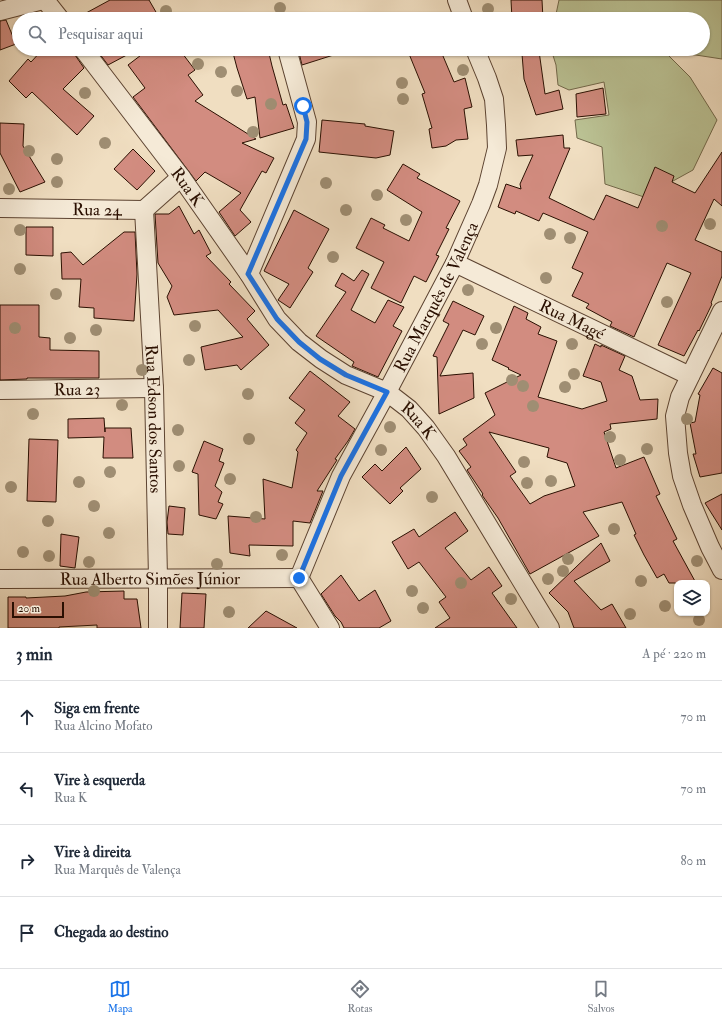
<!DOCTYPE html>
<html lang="pt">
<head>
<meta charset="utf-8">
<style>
  :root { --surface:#fff; --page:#f2f2f3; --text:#1f2937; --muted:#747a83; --line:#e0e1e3; --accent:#1a73e8 }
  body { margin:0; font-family:"IM FELL Double Pica",serif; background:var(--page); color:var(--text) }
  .controls { position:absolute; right:12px; bottom:12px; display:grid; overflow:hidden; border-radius:8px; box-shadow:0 1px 3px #0004 }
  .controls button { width:36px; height:36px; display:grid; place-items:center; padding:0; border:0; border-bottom:1px solid var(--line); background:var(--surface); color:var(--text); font:20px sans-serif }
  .scale { position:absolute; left:12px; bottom:10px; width:52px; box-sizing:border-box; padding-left:4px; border:2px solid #2a0f01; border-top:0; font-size:11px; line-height:14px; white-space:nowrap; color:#2a0f01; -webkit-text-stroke:3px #f5ead7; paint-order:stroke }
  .stop { position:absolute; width:12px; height:12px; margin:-9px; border:3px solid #1a73e8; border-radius:50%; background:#fff }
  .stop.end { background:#1a73e8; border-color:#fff; box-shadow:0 1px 4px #0008 }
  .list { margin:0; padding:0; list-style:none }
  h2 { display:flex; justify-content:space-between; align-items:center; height:52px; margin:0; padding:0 16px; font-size:17px }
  h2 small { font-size:13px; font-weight:400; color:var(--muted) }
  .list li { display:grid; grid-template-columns:26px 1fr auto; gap:12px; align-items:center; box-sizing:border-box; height:72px; padding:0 16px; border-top:1px solid var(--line) }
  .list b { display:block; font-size:15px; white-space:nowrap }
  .list p { margin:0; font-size:13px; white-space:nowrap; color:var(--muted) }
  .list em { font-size:13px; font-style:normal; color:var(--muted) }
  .icon { flex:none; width:22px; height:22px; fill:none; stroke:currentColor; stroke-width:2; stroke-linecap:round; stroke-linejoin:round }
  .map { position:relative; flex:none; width:722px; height:628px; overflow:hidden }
  .search { position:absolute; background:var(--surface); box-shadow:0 1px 3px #0004; left:12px; right:12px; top:12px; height:44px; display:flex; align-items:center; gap:10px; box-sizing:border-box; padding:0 14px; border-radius:22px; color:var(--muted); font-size:15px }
  .sheet { height:340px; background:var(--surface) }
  nav { display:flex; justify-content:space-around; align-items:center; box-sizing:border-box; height:56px; border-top:1px solid var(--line); background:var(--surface); font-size:11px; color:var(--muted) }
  nav a { display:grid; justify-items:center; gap:2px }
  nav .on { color:var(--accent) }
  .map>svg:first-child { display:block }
</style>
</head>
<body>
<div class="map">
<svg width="722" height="628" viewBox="0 0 722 628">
  <rect width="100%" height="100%" fill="#f0dec1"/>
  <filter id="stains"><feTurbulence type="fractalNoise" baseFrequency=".005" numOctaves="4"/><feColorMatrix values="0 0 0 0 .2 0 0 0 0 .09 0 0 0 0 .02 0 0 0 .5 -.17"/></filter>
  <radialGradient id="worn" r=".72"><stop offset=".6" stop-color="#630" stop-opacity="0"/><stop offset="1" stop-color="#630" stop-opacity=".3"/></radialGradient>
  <polygon fill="#bac193" stroke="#72684a" points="559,0 722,0 722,59 663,50 690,77 717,120 693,170 644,197 605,184 602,147 577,138 575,120 609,115 604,82 569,90 558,85 556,65 551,49 703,49 703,19 555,19"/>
  <g fill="#d28c80" stroke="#2a0f01" fill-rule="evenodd">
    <polygon points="110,0 149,0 160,19 75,19"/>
    <polygon points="511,0 542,0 543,19 512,19"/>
    <polygon points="6,20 16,44 0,50 0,21"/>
    <polygon points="43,49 73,49 75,55 84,68 63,89 94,116 77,135 32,92 26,98 9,81 28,59 31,62"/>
    <polygon points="96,49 138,49 108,65"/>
    <polygon points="149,49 179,49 195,70 188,75 203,95 195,101 256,139 242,143 274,158 266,173 262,171 240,210 251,222 235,236 219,212 241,193 205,172 196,181 133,97 145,88 128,65"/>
    <polygon points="232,49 268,49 272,66 283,105 286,104 294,128 260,138 255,97 247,99 237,68"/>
    <polygon points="298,49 343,49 343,52 302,65"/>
    <polygon points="407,49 440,49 454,82 465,78 472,107 464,109 468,139 456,140 446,146 432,148 429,129 432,128 422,94 425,93"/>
    <polygon points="539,51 545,94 559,90 563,109 536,115 524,79 522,54"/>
    <polygon points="603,88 606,114 577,117 576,94"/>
    <polygon points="322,120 365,124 365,126 394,131 390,155 376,158 319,152"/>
    <polygon points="0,123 24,124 23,146 45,182 20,192 0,153"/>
    <polygon points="563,135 564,148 570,148 549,198 594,220 606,195 638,208 655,167 674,176 672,182 695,193 722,152 722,206 714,199 695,240 722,252 722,276 711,303 712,304 699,331 698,330 684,356 658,345 691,273 667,263 634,337 610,326 612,322 586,308 589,304 572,296 583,273 572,268 588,232 543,213 539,221 516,211 515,214 498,207 506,184 521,189 520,184 533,155 518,156 516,140"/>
    <polygon points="133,149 155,171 137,190 114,169"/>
    <polygon points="403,164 420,174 417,178 460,201 446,228 449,229 436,255 439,256 426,282 414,276 401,303 371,288 384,262 356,248 371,218 385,225 383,228 409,241 422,212 387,190"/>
    <polygon points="179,206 194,234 199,230 211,253 206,256 231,282 229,284 255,311 247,319 269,345 241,370 237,365 205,370 201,347 243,337 218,310 174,315 167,297 172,286 158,263 155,214 169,214"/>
    <polygon points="294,210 329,229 308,268 313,272 290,308 278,300 289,284 264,271"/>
    <polygon points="26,227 53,227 53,256 26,255"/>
    <polygon points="124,232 135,232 137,274 134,321 94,318 94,308 79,307 81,279 62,279 61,253 71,252 83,265"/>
    <polygon points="362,270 369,274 351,310 375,323 388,300 404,307 393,326 402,331 378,377 352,366 354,362 316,336 346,292 335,286 342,273 354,281"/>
    <polygon points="453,301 484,316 475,335 463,330 440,376 473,373 474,398 439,414 437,357 433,356 449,324 443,321"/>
    <polygon points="0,305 39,305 39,337 50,338 50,350 99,351 99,378 27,378 27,379 0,380"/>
    <path d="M514,306L528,313L526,319L541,327L538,334L557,341L538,397L582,409L607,401L601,382L583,376L595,344L601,347V345L625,356L619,370L632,376L640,400L658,399L657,419L610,424L611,429L604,432L616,468L644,457L660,494L656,496L677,539L673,541L696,583H669L664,574L657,578L644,555L634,535L636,534L622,502L583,512L599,536L530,574L498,518L482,495L483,494L467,470L471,467L459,451L467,445L463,439L495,415L485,393L521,375L508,369L509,368L492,360ZM489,432L549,448L547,457L567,463L575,486L544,496L530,504L510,476L516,472Z"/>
    <polygon points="713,368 722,373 722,473 700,477 693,454 696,454 690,423 695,422 700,395 698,394"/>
    <polygon points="310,371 350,402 338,416 355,429 348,441 335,459 337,460 317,491 323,491 310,523 293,521 293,546 249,545 250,556 230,553 228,516 265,519 263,479 292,488 298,452 296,450 307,433 295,423 305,410 289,398"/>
    <polygon points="104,418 105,432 105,428 131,428 133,458 103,458 104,437 68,438 68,419"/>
    <polygon points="29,439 58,440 56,502 27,501"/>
    <polygon points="204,441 223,449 219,461 224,463 215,486 222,492 218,502 223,504 216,519 199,515 198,474 192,472"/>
    <polygon points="406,447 421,469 400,488 403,491 390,504 362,477 375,464 382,471"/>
    <polygon points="722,494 722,530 705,503"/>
    <polygon points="169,506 185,508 183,535 168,534 167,522"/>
    <polygon points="455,512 468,531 445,548 471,580 489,567 502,586 492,593 517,628 435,628 450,618 439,602 446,597 419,562 408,569 392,542 414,529 419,537"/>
    <polygon points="61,534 79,537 75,568 60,566"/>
    <polygon points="601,543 610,561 574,581 601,610 612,604 626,628 574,628 568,612 549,593"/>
    <polygon points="341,575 359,601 375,590 391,621 379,628 344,628 341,622 335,616 321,594"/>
    <polygon points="124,591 124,599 137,599 141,628 97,628 97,625 59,627 59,628 8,628 8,597 26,597 26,598 65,596 86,592"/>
    <polygon points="182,593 206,594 204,628 180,628"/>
    <polygon points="266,611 297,628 248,628"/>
  </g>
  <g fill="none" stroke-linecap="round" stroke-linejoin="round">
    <defs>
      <g id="minor">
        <polyline points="45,0 60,19"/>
        <polyline points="457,0 464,19"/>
        <polyline points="0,11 43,0"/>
        <path id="s1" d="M83,49L181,177L249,274L277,319L299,342L321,359L346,375L387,392L409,409L426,428L446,456L550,628"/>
        <path id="s2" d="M0,208L144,210L181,177"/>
        <path id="s3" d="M144,210L154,388L158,578V628"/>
        <path id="s4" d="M455,263L690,376"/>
        <polyline points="249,274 306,139 307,122 287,49"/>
        <polyline points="722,311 680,397 675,416 678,453 682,476 692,505 710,547 722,570"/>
        <path id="s5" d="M0,390L154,388"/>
        <path id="s6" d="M299,578L341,476L387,392L455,263L481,204L488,185L497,148L496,125L494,99L487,78L475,49"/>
        <polyline points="299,578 330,628"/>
        <path id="s7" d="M0,579L299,578"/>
      </g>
    </defs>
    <use href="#minor" stroke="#5c4331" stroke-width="20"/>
    <use href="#minor" stroke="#f5ead7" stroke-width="18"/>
  </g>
  <g fill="#9f8e73">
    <circle cx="280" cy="8" r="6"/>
    <circle cx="488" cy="9" r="6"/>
    <circle cx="166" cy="11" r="6"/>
    <circle cx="198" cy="64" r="6"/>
    <circle cx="463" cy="70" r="6"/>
    <circle cx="221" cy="72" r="6"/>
    <circle cx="402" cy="83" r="6"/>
    <circle cx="237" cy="91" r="6"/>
    <circle cx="85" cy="93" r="6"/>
    <circle cx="403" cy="99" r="6"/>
    <circle cx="271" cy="104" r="6"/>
    <circle cx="253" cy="132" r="6"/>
    <circle cx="105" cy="143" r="6"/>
    <circle cx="29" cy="151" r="6"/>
    <circle cx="57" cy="159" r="6"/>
    <circle cx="57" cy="182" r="6"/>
    <circle cx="326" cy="183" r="6"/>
    <circle cx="9" cy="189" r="6"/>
    <circle cx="377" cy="195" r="6"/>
    <circle cx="346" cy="210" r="6"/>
    <circle cx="406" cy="220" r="6"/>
    <circle cx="710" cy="224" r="6"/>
    <circle cx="662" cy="226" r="6"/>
    <circle cx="20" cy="230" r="6"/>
    <circle cx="550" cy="234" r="6"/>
    <circle cx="570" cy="238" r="6"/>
    <circle cx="333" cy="257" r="6"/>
    <circle cx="20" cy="269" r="6"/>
    <circle cx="546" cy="278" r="6"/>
    <circle cx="468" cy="290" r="6"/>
    <circle cx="56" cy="294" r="6"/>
    <circle cx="667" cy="302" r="6"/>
    <circle cx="195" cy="326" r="6"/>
    <circle cx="15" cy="328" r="6"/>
    <circle cx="496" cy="328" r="6"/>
    <circle cx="96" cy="330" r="6"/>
    <circle cx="70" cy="338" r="6"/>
    <circle cx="482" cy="344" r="6"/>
    <circle cx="572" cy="344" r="6"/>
    <circle cx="189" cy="360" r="6"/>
    <circle cx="142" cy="370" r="6"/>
    <circle cx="574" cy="374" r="6"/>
    <circle cx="512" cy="380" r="6"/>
    <circle cx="523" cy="386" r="6"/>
    <circle cx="565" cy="387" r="6"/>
    <circle cx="248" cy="394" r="6"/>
    <circle cx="122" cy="405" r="6"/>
    <circle cx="533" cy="406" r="6"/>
    <circle cx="33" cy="414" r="6"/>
    <circle cx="687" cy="419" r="6"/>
    <circle cx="390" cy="427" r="6"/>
    <circle cx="178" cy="430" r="6"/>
    <circle cx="610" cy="437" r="6"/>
    <circle cx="249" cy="439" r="6"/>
    <circle cx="647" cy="449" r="6"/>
    <circle cx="381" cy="450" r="6"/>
    <circle cx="620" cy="460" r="6"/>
    <circle cx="524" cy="462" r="6"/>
    <circle cx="179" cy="466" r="6"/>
    <circle cx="110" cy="472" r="6"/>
    <circle cx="230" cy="479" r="6"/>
    <circle cx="551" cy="481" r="6"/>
    <circle cx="79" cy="482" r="6"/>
    <circle cx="527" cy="483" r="6"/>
    <circle cx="11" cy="487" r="6"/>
    <circle cx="432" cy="497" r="6"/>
    <circle cx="94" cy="506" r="6"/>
    <circle cx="256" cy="517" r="6"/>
    <circle cx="48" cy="521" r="6"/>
    <circle cx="614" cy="529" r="6"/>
    <circle cx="109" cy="533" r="6"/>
    <circle cx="23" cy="552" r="6"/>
    <circle cx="282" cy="555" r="6"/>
    <circle cx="49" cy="556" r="6"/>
    <circle cx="568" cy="559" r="6"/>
    <circle cx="697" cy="561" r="6"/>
    <circle cx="89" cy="562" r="6"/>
    <circle cx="217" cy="564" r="6"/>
    <circle cx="563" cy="571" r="6"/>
    <circle cx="548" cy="579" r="6"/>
    <circle cx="641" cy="581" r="6"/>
    <circle cx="461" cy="583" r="6"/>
    <circle cx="94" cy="591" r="6"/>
    <circle cx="412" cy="591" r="6"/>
    <circle cx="511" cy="599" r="6"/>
    <circle cx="665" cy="606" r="6"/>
    <circle cx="423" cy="608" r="6"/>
    <circle cx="229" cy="612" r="6"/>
    <circle cx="630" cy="614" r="6"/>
    <circle cx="699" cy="620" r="6"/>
  </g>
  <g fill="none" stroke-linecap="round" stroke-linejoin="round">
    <polyline stroke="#1a73e8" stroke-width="5" points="299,578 341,476 387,392 346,375 320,359 299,342 277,319 248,274 306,139 307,122 303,106"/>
  </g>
  <g text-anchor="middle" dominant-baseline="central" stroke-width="3.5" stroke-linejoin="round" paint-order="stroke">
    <g font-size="17" fill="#2a0f01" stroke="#f5ead7">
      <text stroke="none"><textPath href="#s1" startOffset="173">Rua K</textPath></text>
      <text stroke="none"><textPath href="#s2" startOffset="97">Rua 24</textPath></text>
      <text stroke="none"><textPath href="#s6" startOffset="313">Rua Marquês de Valença</textPath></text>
      <text stroke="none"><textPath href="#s4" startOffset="130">Rua Magé</textPath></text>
      <text stroke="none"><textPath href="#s5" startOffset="77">Rua 23</textPath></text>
      <text stroke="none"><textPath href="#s3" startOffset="209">Rua Edson dos Santos</textPath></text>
      <text stroke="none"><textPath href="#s1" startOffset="509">Rua K</textPath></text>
      <text stroke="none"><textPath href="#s7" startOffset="150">Rua Alberto Simões Júnior</textPath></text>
    </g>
  </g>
  <rect width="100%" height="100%" filter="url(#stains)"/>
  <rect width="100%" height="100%" fill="url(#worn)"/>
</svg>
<div class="controls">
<button><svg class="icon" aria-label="layers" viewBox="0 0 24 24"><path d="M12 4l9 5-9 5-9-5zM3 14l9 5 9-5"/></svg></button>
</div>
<div class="scale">20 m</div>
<div class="stop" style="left:303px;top:106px"></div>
<div class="stop end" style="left:299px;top:578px"></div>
<div class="search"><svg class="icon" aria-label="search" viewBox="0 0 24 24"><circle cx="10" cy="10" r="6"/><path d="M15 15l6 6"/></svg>Pesquisar aqui</div>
</div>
<section class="sheet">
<h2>3 min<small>A pé · 220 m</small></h2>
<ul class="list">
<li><svg class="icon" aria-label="ahead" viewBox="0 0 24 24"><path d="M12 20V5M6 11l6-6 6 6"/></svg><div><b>Siga em frente</b><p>Rua Alcino Mofato</p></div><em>70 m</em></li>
<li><svg class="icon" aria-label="left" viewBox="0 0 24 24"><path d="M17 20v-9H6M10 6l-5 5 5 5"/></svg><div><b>Vire à esquerda</b><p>Rua K</p></div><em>70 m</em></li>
<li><svg class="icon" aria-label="right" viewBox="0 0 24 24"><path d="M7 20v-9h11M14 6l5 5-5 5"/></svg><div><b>Vire à direita</b><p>Rua Marquês de Valença</p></div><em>80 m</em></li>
<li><svg class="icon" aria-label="arrive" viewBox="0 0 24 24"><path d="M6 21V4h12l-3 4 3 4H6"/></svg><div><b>Chegada ao destino</b></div></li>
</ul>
</section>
<nav>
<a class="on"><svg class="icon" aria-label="map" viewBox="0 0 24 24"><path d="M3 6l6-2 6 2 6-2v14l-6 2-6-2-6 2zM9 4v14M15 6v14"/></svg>Mapa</a>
<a><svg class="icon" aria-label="directions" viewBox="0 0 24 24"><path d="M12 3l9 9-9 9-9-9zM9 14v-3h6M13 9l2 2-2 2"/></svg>Rotas</a>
<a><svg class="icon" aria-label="saved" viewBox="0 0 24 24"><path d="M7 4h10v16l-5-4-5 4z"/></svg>Salvos</a>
</nav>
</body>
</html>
